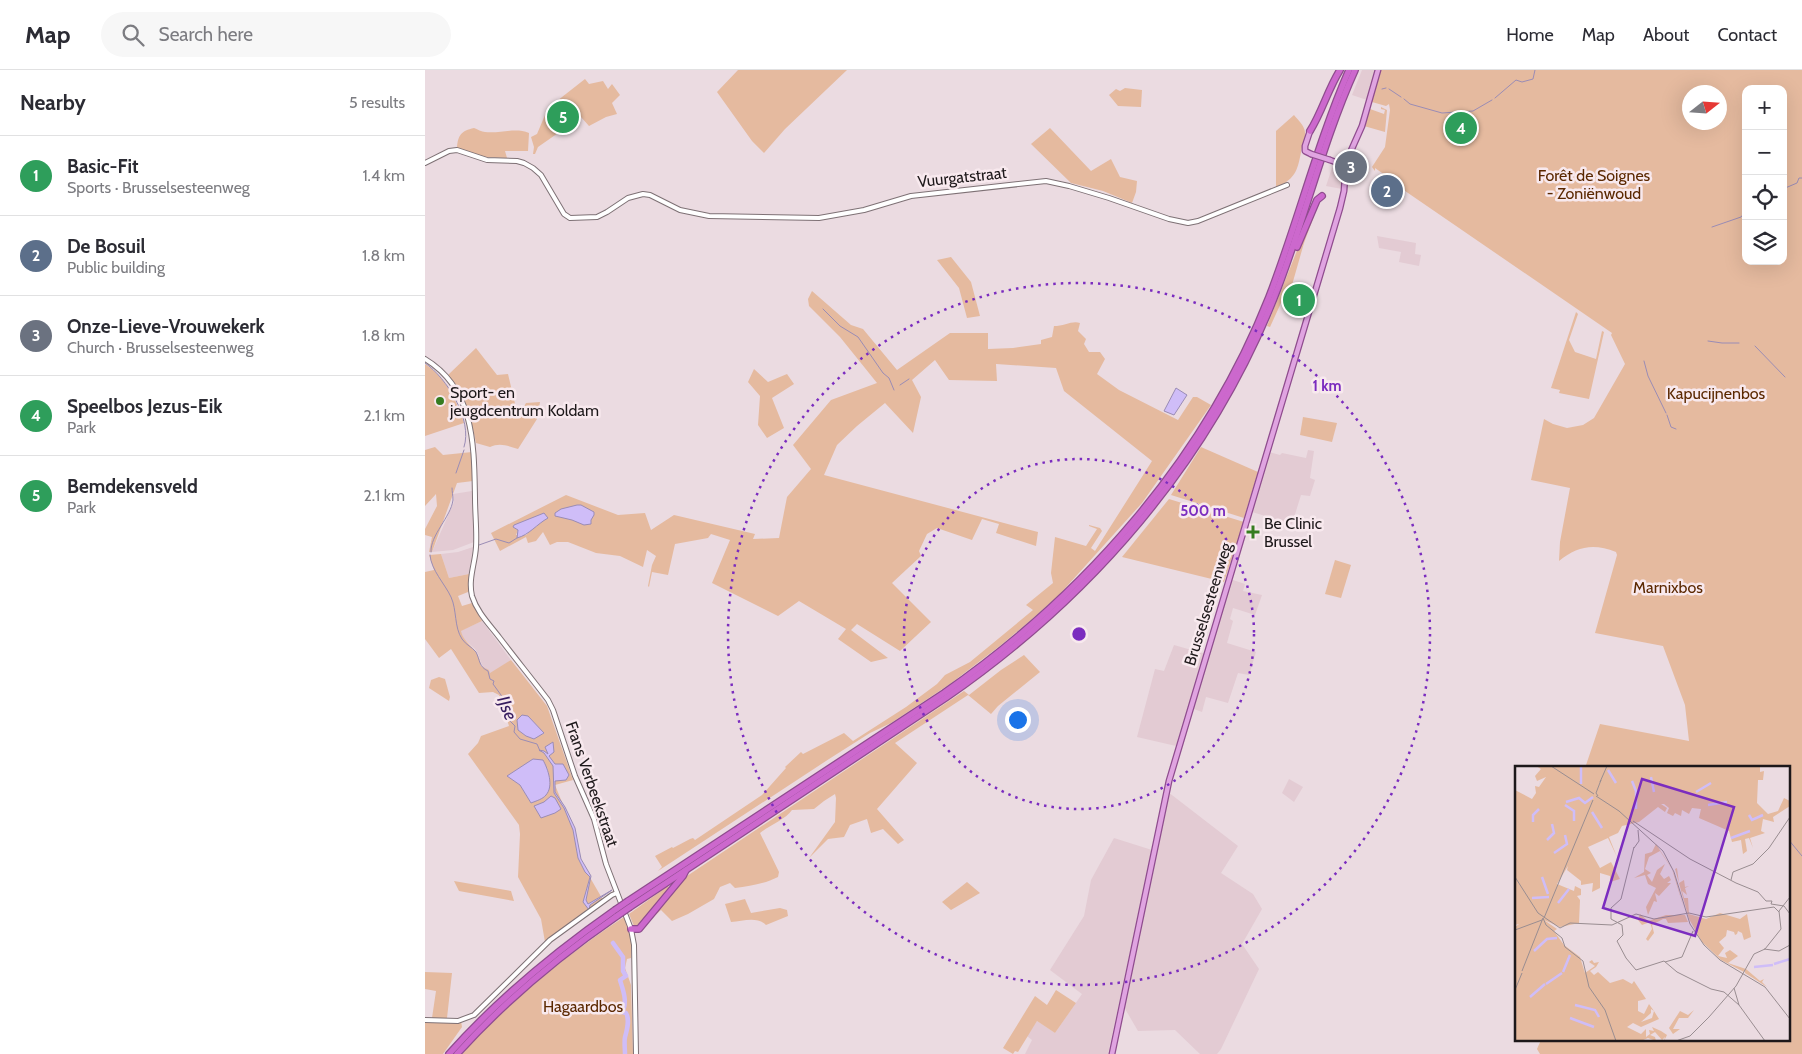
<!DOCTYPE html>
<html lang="en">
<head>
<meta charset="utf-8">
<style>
  :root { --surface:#fff; --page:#f7f7f7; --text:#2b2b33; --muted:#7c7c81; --line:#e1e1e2; --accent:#367c20 }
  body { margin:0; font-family:Cabin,sans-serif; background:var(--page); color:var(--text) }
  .controls { position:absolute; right:15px; top:15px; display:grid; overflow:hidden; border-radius:10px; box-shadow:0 5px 20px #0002 }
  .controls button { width:45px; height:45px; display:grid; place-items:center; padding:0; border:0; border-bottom:1px solid var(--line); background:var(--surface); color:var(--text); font:25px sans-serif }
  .compass { position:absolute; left:1257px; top:15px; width:45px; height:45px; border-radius:50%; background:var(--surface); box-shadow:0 5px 20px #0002; rotate:73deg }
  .you { position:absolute; left:592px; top:649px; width:18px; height:18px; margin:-12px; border:4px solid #fff; border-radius:50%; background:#1a73e8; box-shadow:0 0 0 8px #1a73e833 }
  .badge { display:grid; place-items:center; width:32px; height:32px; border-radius:50%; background:var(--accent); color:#fff; font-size:16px; font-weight:700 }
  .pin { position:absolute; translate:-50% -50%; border:2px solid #fff; box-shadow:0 1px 5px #0006 }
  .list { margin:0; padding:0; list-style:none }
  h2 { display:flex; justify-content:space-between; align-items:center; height:65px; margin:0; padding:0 20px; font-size:21px }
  h2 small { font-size:16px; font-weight:400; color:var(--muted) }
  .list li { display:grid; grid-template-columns:32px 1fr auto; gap:15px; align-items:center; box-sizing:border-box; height:80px; padding:0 20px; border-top:1px solid var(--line) }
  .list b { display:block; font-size:19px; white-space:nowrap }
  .list p { margin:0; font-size:16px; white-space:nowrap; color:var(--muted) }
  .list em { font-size:16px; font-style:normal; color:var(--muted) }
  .icon { flex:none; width:28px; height:28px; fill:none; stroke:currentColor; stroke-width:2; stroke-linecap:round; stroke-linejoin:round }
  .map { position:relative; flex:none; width:1377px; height:984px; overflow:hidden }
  header { display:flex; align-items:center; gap:30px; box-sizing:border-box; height:70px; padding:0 25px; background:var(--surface); border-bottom:1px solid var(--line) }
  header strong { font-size:24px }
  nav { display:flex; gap:28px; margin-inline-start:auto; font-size:18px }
  .search { width:350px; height:45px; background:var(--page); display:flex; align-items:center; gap:12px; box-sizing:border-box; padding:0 18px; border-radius:28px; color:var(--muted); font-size:19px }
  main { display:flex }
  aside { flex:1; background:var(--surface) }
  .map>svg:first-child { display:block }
</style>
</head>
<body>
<header>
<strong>Map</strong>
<div class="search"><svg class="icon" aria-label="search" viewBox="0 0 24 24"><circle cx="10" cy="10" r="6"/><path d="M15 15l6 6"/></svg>Search here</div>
<nav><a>Home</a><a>Map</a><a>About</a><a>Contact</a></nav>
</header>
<main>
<aside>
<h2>Nearby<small>5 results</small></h2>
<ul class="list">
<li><span class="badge" style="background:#2e9e5b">1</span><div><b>Basic-Fit</b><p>Sports · Brusselsesteenweg</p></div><em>1.4 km</em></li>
<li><span class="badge" style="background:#5c6f8a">2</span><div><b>De Bosuil</b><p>Public building</p></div><em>1.8 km</em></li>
<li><span class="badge" style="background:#6b7280">3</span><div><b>Onze-Lieve-Vrouwekerk</b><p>Church · Brusselsesteenweg</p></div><em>1.8 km</em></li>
<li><span class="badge" style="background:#2e9e5b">4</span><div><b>Speelbos Jezus-Eik</b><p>Park</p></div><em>2.1 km</em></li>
<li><span class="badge" style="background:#2e9e5b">5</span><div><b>Bemdekensveld</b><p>Park</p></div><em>2.1 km</em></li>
</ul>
</aside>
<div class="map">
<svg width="1377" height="984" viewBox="0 0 1377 984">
  <rect width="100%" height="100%" fill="#ebdbe1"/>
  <g fill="#e3cbd3">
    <polygon points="937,0 951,0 942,30 927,25"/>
    <polygon points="912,95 919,99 917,119 901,116 907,98"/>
    <polygon points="952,166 991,173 990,184 996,185 994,196 974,192 976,182 954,178"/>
    <polygon points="883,380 889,381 885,408 890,410 885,426 876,425 867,454 827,442 844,382 855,385 857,383 881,388"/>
    <polygon points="47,421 49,472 28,480 7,482 29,432 28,424"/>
    <polygon points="48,477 44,504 24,508 16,484 33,482"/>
    <polygon points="805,509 820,514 818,521 837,525 830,545 808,538 805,549 808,551 802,573 831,582 824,605 813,603 803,633 781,627 777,642 763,637 751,676 712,667 730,599 739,601 749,575 784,585"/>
    <polygon points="57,551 86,590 65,604 64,600 58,598 53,584 50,579 39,569 35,561"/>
    <polygon points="864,709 878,717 869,732 857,723"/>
    <polygon points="743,722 813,776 796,803 828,824 837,839 817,874 834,899 796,979 792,984 775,984 750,960 713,961 699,937"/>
    <polygon points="689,768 727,780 683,984 600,984 607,970 602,966 612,951 630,963 657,924 625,900 659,846 666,810"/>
  </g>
  <g fill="#e5ba9f" fill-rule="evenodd">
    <polygon points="313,0 422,0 360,59 339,83 327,71 292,22"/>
    <path d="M955,0H1377V984H1115L1112,979L1116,970H1363V698H1160L1175,654L1264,671L1260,635L1238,576L1170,563L1192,485L1191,482C1169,473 1152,476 1134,491L1135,472L1145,418L1106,410L1119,349L1128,354L1142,358L1158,355L1169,348L1200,294L1186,265L1187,263L967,112V110L950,98V101L947,97L960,77L965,40L964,34L961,36L947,32ZM1321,19H1358V191H1321ZM1264,22H1294V52H1264Z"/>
    <polygon points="160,9 164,14 178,11 183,19 187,14 195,25 187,33 192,44 181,47 164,56 156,47 113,77 110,84 108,84 109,77 106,67 112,64 123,38"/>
    <polygon points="700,18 717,20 716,37 693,36 684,25 691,19 695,21"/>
    <polygon points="956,37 962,40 960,62 939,56 945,39 959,44 960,40 956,39"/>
    <path d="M869,45C873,50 879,55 880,62C881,67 878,72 877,77C873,98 872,109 851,117V61Z"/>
    <path d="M49,58C52,59 57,62 60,62C75,64 90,57 104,63L103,81H80L82,88L58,87L32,78C33,65 36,61 49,58Z"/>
    <polygon points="625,58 666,101 686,89 695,107 712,111 711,122 707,133 678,121 646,113 606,74"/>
    <polygon points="895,130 879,173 865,222 861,222 845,257 842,256 875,173"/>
    <polygon points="526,187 546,212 555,246 542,248 534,218 512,190"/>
    <path d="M387,221L426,255L438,259L472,300L525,263H563V279L588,278L616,274V270L627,267L629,256C639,256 648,250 655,253L653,261L661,269L659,274L664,282H675L680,289L672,304L694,320L753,350L768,327H772L786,335L717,433L634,525L607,549L576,575L525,614L466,653L445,663L404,689L233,801L237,797L230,786L247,777L248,778L265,769L268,768L270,770L337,725L361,698L360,697L376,682L378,684L419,663L428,671L481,637L512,614L520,605L545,592L608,540L601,535L628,513L626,503L630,467L661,476L672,459L664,456V455L675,458L677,461L666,478L670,481L727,391L639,321L631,298L571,294L572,311L524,310L510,290L487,310L496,327L488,363L460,333L432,356L412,375L399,405L613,462L611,476L571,463L574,454L557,449L547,470L512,458L502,464L494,481L496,486L467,513L506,552L475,581L432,554L426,560L463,588L446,592L413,569L421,559L374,531L353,546L287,513L305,470L286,464L283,468L250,474L243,505L227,502L224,517L223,516L227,495L231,486L222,480L218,497L195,486L171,483L143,472H132L125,475L118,462L111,471L103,473L101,467L75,481L66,463L141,425L193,445L220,443L226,460L249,445L330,464L328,469L354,468L362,427L386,399L368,375L406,330L452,313L415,267L384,236L383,229ZM123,448L114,452L101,465H91L93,460L88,457C100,449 109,448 123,448Z"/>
    <polygon points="1151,242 1153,244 1144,270 1150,282 1171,289 1177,261 1179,262 1164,329 1134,323 1135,320 1126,318"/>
    <path d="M51,278L72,305L83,304L92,342L97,340L101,333L115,332L112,349L93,379C83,376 75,372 65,377L51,373C46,345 38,328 23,305Z"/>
    <path d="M0,294C20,307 32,330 39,353L0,366Z"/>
    <polygon points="329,299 343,312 362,304 369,314 347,328 359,358 342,368 333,355 335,326 323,312"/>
    <polygon points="878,347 912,353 907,372 875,365"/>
    <polygon points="10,377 18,385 47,382 48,411 32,413 7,482 4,482 7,467 0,465 0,459 12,436 11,424 0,436 0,380"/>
    <polygon points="776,377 833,402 819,448 746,425"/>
    <polygon points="744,429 819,452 799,512 697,487"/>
    <path d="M16,484L24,508L44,504L43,522L33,526L37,536L47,533L57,551L36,561C39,575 54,577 56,596L64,600L65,603L86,590L122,636L148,710L130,715L148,759L153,788L159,800L163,804L178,830L120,872L116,849L93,807L95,764L94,755L43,684L53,673L56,666L84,656L74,625L68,622L54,623L26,579L14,588L0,569V502L9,500L4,485ZM103,646L119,663V664L101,666L93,660L92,650ZM122,697L123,703L106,733L95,715L83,706Z"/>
    <polygon points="910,490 926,495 916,528 900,524"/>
    <path d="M599,585L615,602L573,636L566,644L543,625L470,673L492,693L452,739L479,770L473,774L458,759L446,763L442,749L425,755L419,767L403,769L384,788L410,752L411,728L410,724L399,731L389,739L367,740C361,749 345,755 335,763L354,802L353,807C339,814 325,816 310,818L305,813L295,817L289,829L263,844L247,851L236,840L222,853L253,813L262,806L539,621L544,625L576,600Z"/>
    <polygon points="14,607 20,609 25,627 24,631 4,618 6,610"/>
    <polygon points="29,811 86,821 89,831 34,821"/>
    <polygon points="542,812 555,823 526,840 517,832"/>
    <polygon points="243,816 244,818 215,854 209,856 204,844"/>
    <path d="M320,829L326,843L355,838L362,840L363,846L341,855C332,846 318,851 306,852L300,834Z"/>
    <path d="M199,847L206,868V888L202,889L200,898L206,915L208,984H37C85,931 140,886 199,847Z"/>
    <polygon points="0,902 27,903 22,948 7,948 11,921 0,919"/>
    <polygon points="631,920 651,933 630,963 612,951 593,982 590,981 588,984 578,978 610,926 622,935"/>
    <polygon points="36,951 37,957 18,984 0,984 0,952"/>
  </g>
  <g fill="#cfbdf8" stroke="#9a8cb5">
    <polygon points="751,318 762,325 749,345 739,341"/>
    <polygon points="152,435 156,435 169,442 169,445 166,450 166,454 159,455 147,450 130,446 130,443 136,439"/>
    <path d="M119,443L123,448C112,454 104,465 92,468L93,460L88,457L89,455Z"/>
    <polygon points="97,645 103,646 119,663 109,669 101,666 93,660 92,650"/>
    <polygon points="128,672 129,682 124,686 130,694 138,694 144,705 141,710 130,711 130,722 140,737 150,758 156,789 166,806 161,830 163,834 187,820 165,835 164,840 158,832 165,807 160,802 153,788 148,760 139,738 129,723 128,696 119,683 114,680 119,681 123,684 120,677"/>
    <path d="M108,689L118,690C123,699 129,716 121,725C118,729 111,731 106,733L95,715L82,706Z"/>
    <polygon points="126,726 130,728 136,739 130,743 116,748 109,736 119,732"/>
  </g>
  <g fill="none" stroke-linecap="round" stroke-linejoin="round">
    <g stroke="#9a8cb5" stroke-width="1">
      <polyline points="957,19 961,18"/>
      <polyline points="964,19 976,27"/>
      <polyline points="1070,28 1091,10 1097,12 1108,9 1110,0"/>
      <polyline points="979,29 985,34 1017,43 1048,41 1067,30"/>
      <polyline points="1358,119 1372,113 1374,108 1377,108"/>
      <polyline points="1287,157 1316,147 1321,141"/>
      <polyline points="398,239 415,256 433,267 458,303 464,308 469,320"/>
      <polyline points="1283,271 1297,273 1314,273"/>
      <polyline points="1330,276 1360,307"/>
      <polyline points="1219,291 1223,306 1241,343"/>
      <path d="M0,293C22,308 48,350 39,377"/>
      <polyline points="475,315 484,309"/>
      <polyline points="1242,345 1246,357 1251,359"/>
      <polyline points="31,403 39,380"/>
      <polyline points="54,475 71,469 84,473 92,468"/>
      <path d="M6,482C5,465 26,447 28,430C28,426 27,421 27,418"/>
      <path d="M5,485C6,500 20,514 26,527C32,540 29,557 37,569C41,575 47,577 51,582C55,590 54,597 63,601L65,609L69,611L68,614L84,636L87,645L83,649L90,656L89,662L95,669L112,674L115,681"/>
      <polyline points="1363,769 1377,786"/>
    </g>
    <path stroke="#cfbdf8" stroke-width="4.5" d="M188,873L198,887V901L201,906L195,910C198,920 203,932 197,942L201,943C205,950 202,960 200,967C199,972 200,979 200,984"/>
    <defs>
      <g id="secondary">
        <polyline points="0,93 24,81 32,80 62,90 92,91 99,93 108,98 116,105 139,144 145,148 172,147 182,142 203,128 218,124 225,125 255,140 284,146 394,148 439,140 486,126 621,111 644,116 684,128 744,149 763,153 773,151 862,115"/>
        <path d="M0,289C50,319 49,376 50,428C50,444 52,461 51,477C50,494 43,509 47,526C52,542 64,554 74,567C90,588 107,609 123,630L128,640L150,706L169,749L181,794L206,859L209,875L211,984"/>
        <polyline points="0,950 33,951 49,945 125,870 187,825 192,823"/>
      </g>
      <g id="primary">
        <polyline points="885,61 880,76 880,81 886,84"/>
        <polyline points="905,90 921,96"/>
        <polyline points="687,984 744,711 915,138 919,121 921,92 937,56 953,0"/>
      </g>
      <g id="highway">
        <path d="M885,61C897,42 903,19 915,0"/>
        <polyline points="872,177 892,130 897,126"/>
        <path d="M203,831L519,623C661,524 780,389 844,227C873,152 892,74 924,0"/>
        <path d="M205,837L522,627C666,527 783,393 849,228C879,153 897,73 930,0"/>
        <polyline points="206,859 214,859 258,806 261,800"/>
        <path d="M24,984C73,929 130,882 190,840"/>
        <path d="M32,984C80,931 134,886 192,846"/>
      </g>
    </defs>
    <use href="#secondary" stroke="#7e7175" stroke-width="6"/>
    <use href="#primary" stroke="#8f4c8e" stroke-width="7"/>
    <use href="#highway" stroke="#8f4c8e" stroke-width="8"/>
    <use href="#secondary" stroke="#fff" stroke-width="4"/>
    <use href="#primary" stroke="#e0a4e1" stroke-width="4.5"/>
    <use href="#highway" stroke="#cc68cd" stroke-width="5.5"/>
    <defs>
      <polyline id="primary-bridge" points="886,84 905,90"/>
      <g id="highway-bridge">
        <polyline points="190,840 203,831"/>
        <polyline points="192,846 205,837"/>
      </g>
    </defs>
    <use href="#primary-bridge" stroke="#8f4c8e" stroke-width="7" stroke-linecap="butt"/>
    <use href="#highway-bridge" stroke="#8f4c8e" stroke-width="8" stroke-linecap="butt"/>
    <use href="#primary-bridge" stroke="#e0a4e1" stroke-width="4.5"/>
    <use href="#highway-bridge" stroke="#cc68cd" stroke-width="5.5"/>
  </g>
  <g fill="none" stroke="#7b2cbf" stroke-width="2.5" stroke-dasharray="2.5 5">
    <circle cx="654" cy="564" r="175"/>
    <circle cx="654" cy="564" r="351"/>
  </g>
  <g fill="#367c20" stroke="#f8e9ee" stroke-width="2">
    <circle cx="15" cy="331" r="5"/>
    <path d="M825.5 454.5h5v5h5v5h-5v5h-5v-5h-5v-5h5z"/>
  </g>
  <g text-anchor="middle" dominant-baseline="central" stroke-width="5" stroke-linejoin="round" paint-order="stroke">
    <g font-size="16" fill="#5b2800" stroke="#f8e9ee">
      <text x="1169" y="105">Forêt de Soignes<tspan x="1169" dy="18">- Zoniënwoud</tspan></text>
      <text x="1291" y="323">Kapucijnenbos</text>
      <text x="1243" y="517">Marnixbos</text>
      <text x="158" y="936">Hagaardbos</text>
    </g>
    <g font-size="16" fill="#1d181a" stroke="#f8e9ee">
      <text transform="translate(537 107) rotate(-6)">Vuurgatstraat</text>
      <text transform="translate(783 534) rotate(-73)">Brusselsesteenweg</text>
      <text transform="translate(167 714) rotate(71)">Frans Verbeekstraat</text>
    </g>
    <g font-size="16" fill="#1d181a" stroke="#f8e9ee" text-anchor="start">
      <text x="25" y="322">Sport- en<tspan x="25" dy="18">jeugdcentrum Koldam</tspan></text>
      <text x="839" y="453">Be Clinic<tspan x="839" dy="18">Brussel</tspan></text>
    </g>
    <g font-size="18" font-style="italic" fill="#371c5f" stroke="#f8e9ee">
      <text transform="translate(82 638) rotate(67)">IJse</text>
    </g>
  </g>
  <g transform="translate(1090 696)">
    <rect width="275" height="275" fill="#ebdbe1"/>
    <path d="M21,0H245V6L249,5L248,14H243L242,37L253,48L263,45L269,32L275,35V40L258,51L259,56L248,53L246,65L250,67L235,72L238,82L234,72L230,73L232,85L228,88L226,74L217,76L214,65L184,52L186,43L177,42L174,48L167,44L166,50L160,47L158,50L152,47L154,42L149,38H146L152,42L150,46L143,41L124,56L107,60L103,67L94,71L102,91L93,72L73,81L85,102L96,96L105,113L95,116V110L85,107V122L77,126L78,117L66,119V115L52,104L53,100L42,118L59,125L60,120L66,123V129L62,130L65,134L64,157L45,161L29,154L42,163L39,165L49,179L65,191L70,207L80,200L74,196L77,194L79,197L84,196L81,201L75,205L79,209L83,206L95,217L108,213L117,218L119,215L131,233L123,235V245L129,248L134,238L139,245L136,243V247L126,256L137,252L139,245L144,253L126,261L118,257L112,261L126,268L131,263V271L135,268L134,264L139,265L137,261L146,265L152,269L149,275L150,271L147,274L140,266L135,269L140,271L141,275L133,272L126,275H0V161L4,158L0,159V24L17,33L21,27L20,20L24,21L31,11L22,15L20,10L26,3ZM141,78L156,101L160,110L169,143L157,103L145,85L134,91L130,103L136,107L132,109L137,116L142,104L150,98L145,108L149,113L154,110L156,114L152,117H156L144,130L140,127L142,136L139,135L133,149L131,141L141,122L133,118L130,109L119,112L129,106L130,88L137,86ZM162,102L164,117L169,114L170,121L174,120L170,122L172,129L167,125L169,132H173L174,148L191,153L205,147L225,153L232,148L236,171L229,174L227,167L223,165L222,168L220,169L219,166L212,164L211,170L204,176L209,182L203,190L212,192L210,187L215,184L223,190L213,197L231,203L245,215L249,213L247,216L252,221L230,207V204L229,206L206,194L187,176L174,153L160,103ZM125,148L133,155L151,149H170L173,156L153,157L151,153H148L137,159L139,167L133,175L131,173L137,163L135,156L127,159L123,154ZM179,244L173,252H164L158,263H165L158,268L154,262L165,245L173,249Z" fill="#e5ba9f"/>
    <path fill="none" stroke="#cfbdf8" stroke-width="2.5" d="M66,0V18M93,4L101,17M136,11L139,26M117,15L121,25V43M181,26L196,17M51,36L64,32L70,37L78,31M50,39L59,45V55M193,39L212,36M77,46L87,62M234,49L237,54L248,49M18,56V49L24,43M216,72L235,65M32,74L39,67L37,58M39,87L52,78L50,69M27,111L33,128M17,132L34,131M43,137L54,123M19,185L32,173L42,172M259,198L275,193M239,201L258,199M48,206L55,189M31,218L47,207M15,231L30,218M60,239L80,244L84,251M55,252L79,261"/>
    <path fill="none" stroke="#998d91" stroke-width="1" d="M36,0L79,28M85,16L92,0M81,30L104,45L148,85L159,106L175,158L189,179L205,194L250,221L275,253M83,30L81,27L86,14M118,55L175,93L221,117L243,126L251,135H257L256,138L269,140L275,148M119,81L106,133L96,142V153L107,159L108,169L102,175L111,192L121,204L149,195L162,206L196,223L209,226L224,239L250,275M119,82L124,75L123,64M0,111L23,147L45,162L55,157L97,159L121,148L139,153L174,147L191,151L259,141L264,146M216,114L218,106L238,98L254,82L275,51M28,152L31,159L47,172L50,181L68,195L74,221L90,244L101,275M29,152L78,34M0,164L27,154M249,183L264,185L275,179M150,196L167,191L178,165M7,205L28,152M219,222L224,239M0,224L7,207M161,275L175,270L194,251L221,220L239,188L250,183L266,163L264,145L275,131"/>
    <path fill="#7b2cbf" fill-opacity="0.15" stroke="#7b2cbf" stroke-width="2.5" d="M127,13L219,41L180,170L88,142Z"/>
    <rect width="275" height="275" fill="none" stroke="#1d181a" stroke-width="2.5"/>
  </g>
  <circle cx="654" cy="564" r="8" fill="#7b2cbf" stroke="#f8e9ee" stroke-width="2.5"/>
  <g font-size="15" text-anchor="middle" font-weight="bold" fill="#7b2cbf" stroke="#f8e9ee" stroke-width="5" stroke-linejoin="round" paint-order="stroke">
    <text x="902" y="321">1 km</text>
    <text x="778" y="446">500 m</text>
  </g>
</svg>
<div class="controls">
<button>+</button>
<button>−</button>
<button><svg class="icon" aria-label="locate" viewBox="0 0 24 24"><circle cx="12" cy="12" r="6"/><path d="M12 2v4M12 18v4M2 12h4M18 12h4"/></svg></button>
<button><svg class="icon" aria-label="layers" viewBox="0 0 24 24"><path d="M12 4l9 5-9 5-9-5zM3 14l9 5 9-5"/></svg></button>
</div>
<svg class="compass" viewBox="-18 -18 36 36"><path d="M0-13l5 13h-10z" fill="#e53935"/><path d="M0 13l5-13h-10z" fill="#7c7c81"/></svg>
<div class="you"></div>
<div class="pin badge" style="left:874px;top:230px;background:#2e9e5b">1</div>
<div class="pin badge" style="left:962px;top:121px;background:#5c6f8a">2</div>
<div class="pin badge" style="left:926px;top:97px;background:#6b7280">3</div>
<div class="pin badge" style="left:1036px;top:58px;background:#2e9e5b">4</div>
<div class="pin badge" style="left:138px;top:47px;background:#2e9e5b">5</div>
</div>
</main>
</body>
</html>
